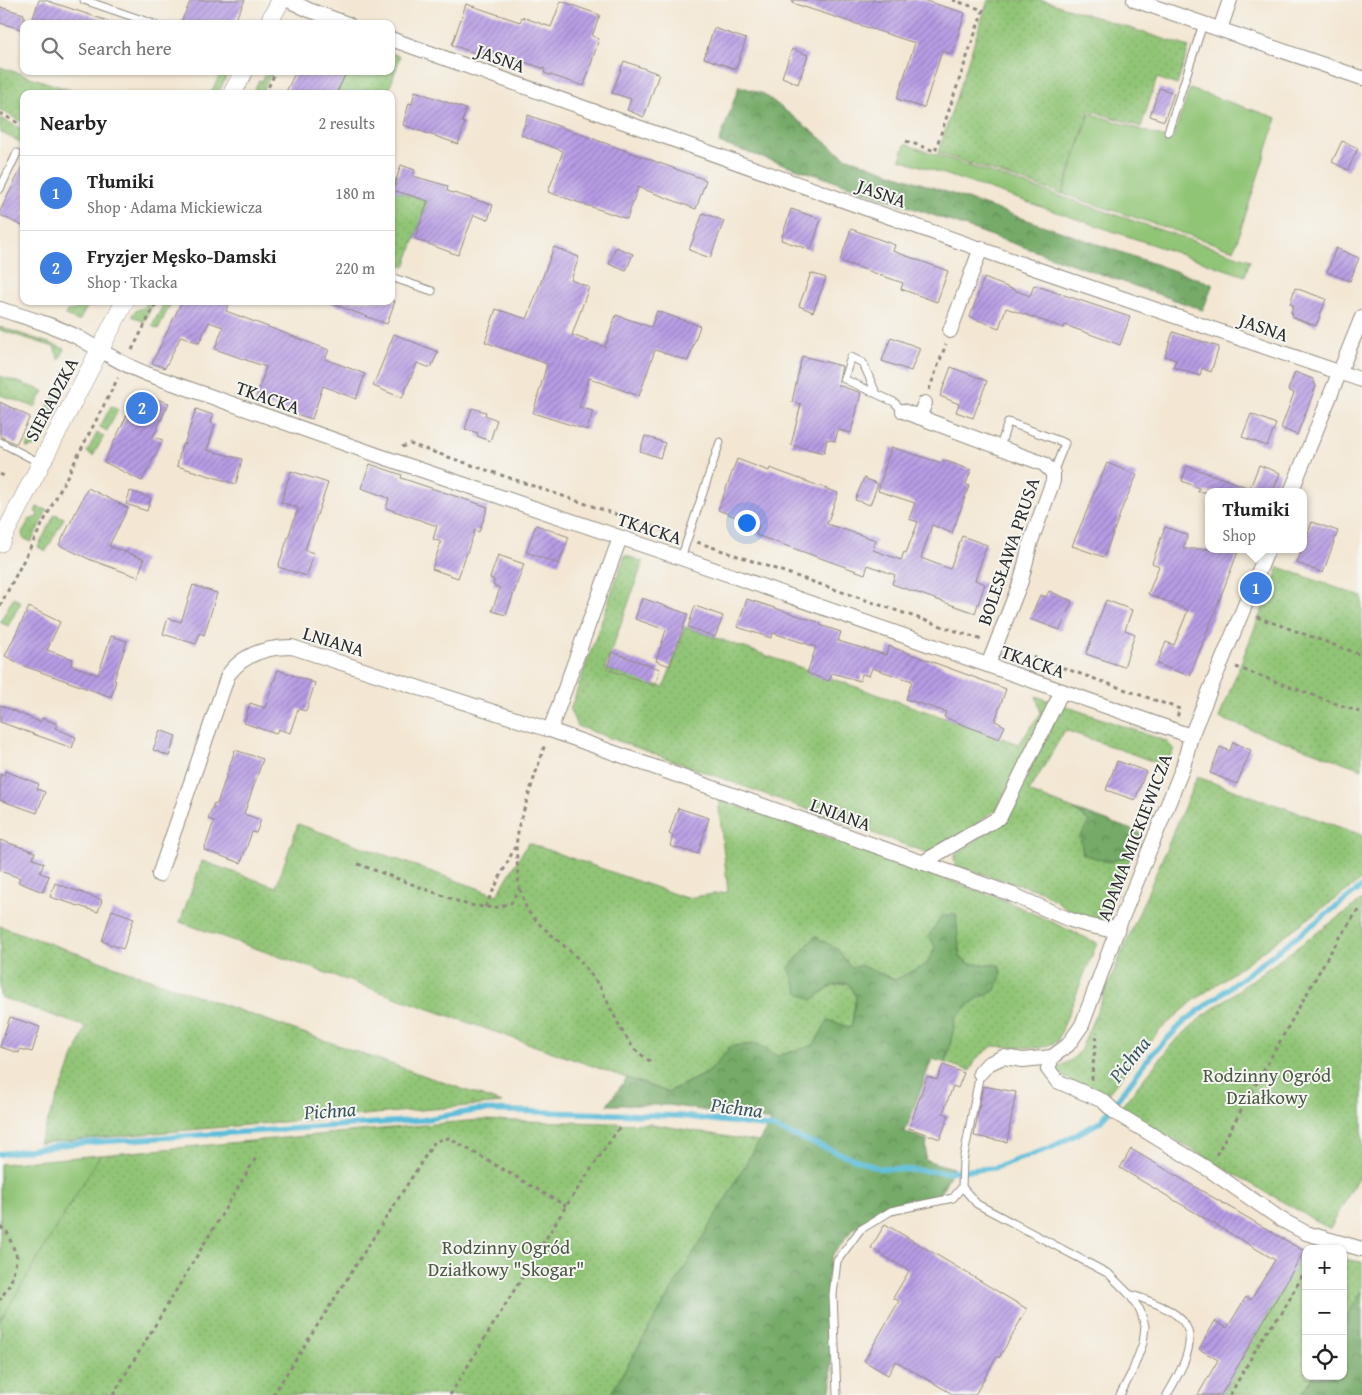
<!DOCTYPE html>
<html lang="en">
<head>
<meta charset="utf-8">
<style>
  :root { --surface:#fff; --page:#f6f6f6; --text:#222; --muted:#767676; --line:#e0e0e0; --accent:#ea580c }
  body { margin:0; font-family:"Gentium Book Plus",serif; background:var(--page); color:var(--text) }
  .controls { position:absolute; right:15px; bottom:15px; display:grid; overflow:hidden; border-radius:10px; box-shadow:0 1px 4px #0004 }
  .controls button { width:45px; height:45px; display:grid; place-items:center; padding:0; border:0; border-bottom:1px solid var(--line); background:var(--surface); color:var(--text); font:25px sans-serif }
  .you { position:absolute; left:746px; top:522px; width:18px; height:18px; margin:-12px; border:4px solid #fff; border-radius:50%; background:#1a73e8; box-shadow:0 0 0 8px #1a73e833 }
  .badge { display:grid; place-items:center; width:32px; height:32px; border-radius:50%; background:var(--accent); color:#fff; font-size:16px; font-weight:700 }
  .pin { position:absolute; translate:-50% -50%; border:2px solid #fff; box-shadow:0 1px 5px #0006 }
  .popup { position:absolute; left:1205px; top:488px; width:102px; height:65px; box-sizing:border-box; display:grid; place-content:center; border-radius:10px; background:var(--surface); filter:drop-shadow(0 1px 4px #0005); font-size:16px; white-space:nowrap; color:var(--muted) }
  .popup b { font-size:19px; color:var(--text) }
  .popup::after { content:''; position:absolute; left:50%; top:100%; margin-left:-10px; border:10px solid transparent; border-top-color:var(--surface) }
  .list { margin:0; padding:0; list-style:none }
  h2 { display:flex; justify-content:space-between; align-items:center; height:65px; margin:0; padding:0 20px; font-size:21px }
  h2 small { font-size:16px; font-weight:400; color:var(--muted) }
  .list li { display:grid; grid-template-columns:32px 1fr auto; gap:15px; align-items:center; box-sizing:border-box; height:75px; padding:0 20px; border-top:1px solid var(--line) }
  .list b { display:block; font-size:19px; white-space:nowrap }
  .list p { margin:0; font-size:16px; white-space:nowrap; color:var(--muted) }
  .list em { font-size:16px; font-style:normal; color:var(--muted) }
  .icon { flex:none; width:28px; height:28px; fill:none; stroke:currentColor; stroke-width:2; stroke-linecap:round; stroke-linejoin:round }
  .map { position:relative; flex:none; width:1362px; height:1395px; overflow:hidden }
  .search { position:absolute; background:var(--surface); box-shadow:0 1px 4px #0004; left:20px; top:20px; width:375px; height:55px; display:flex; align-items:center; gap:12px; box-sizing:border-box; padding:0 18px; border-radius:10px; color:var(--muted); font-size:19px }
  .panel { position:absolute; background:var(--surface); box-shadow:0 1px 4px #0004; left:20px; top:90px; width:375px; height:215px; border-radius:10px }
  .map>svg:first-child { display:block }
</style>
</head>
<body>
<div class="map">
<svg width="1362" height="1395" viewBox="0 0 1362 1395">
  <defs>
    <pattern id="grass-dots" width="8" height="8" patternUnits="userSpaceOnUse" patternTransform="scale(1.25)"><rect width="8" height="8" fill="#91c576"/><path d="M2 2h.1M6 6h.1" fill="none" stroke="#7da966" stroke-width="1.8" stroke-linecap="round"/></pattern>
    <pattern id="forest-crowns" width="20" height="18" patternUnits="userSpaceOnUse" patternTransform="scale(1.25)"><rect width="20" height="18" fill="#74aa67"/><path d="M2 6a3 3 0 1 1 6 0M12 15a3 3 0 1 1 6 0" fill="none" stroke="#5f8b55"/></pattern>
    <pattern id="building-hatch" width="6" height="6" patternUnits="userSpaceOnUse" patternTransform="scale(1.25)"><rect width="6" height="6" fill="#b79ce5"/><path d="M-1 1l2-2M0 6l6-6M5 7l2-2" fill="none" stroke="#957fba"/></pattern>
  </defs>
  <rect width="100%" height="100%" fill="#f6f6f2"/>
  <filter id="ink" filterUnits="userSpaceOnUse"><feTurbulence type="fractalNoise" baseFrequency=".02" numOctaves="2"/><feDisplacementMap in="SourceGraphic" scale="10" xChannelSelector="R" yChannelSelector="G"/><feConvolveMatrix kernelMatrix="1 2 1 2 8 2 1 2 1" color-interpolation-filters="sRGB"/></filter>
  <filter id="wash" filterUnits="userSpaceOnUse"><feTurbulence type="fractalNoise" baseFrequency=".0096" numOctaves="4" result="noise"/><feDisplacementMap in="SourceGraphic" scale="20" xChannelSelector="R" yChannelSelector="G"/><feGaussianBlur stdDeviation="1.12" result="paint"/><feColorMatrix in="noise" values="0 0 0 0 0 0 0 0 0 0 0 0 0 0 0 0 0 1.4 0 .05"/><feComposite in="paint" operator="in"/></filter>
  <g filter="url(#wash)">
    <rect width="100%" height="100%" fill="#f3e7d3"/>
    <g fill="url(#grass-dots)" stroke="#5e7850">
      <polygon points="988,0 1042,0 1189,47 1177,85 1157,78 1141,127 1090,110 1062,194 938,153"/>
      <polygon points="391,53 400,56 388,94 336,94 347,71 391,71"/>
      <polygon points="0,67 82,94 24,94 24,123 0,110"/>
      <polygon points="222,71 229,71 218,94 210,94"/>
      <polygon points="267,71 273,71 261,94 252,94 259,80 262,81"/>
      <polygon points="0,118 24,130 24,144 0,132"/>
      <polygon points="391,173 398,175 393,190 428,201 405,267 391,262"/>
      <polygon points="80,301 90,301 80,320 77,321 65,315 67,311 76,310"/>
      <polygon points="148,301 155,301 144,322 132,316 135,311 145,307"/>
      <polygon points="165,301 172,301 158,329 152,326"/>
      <polygon points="0,327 58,346 65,349 59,360 54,347 0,330"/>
      <polygon points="0,376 44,391 35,407 0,395"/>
      <polygon points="58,387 64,390 35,446 26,448"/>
      <polygon points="111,406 118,410 107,431 100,427"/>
      <polygon points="97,433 104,436 93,456 87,452"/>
      <polygon points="37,507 47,510 31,542 23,538 22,533 29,520 37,517 38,513 35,512"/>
      <polygon points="55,514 64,518 46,551 38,547"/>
      <polygon points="625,555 643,562 605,669 664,687 685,627 1019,744 1041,713 1036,696 1052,702 997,809 942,848 928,853 577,726 570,710"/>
      <polygon points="1279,567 1362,597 1362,769 1219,718"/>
      <polygon points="13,598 21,602 8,626 0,622"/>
      <polygon points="1062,705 1166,741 1174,749 1166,766 1065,730 1029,792 1073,809 1090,822 1108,862 1131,856 1104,924 1079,919 1073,912 1041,891 955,866 954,856 1006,819"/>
      <polygon points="1197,777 1362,835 1362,880 1192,1002 1160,1030 1106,1096 1063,1077 1055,1069 1071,1060 1080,1051"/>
      <polygon points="718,799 1002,899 1097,943 1057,1042 1040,1048 993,1046 977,1058 970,1071 946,1063 956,1017 974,1000 995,990 999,965 971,964 960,957 955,914 935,947 927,964 895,980 888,976 852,968 837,949 790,968 798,992 812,1000 831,986 848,983 856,997 851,1028 828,1020 814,1045 777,1056 758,1044 731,1046 709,1072 667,1092 180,922 202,861 276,887 298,824 497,895 528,843 686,898 728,892"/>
      <polygon points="1362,900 1362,1170 1330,1229 1120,1108 1173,1043 1204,1015"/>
      <polygon points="0,926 502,1103 39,1143 86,1027 0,997"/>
      <polygon points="478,1120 652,1124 759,1142 610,1395 0,1395 0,1321 100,1155"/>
      <polygon points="1303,1251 1306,1252 1306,1376 1313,1376 1302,1395 1221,1395"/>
      <polygon points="1343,1259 1362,1262 1362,1291 1343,1323"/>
    </g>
    <g fill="url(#forest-crowns)" stroke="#506a49">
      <polygon points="739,86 764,94 845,157 1213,284 1203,310 847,185 719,143"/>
      <polygon points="1073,809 1141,833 1131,856 1108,862 1083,854 1080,837 1090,822"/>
      <polygon points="956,914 960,957 971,964 999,965 1002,974 995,990 974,1001 956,1017 946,1063 932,1059 905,1132 927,1140 925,1160 953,1168 948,1179 940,1193 879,1212 852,1230 832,1256 827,1281 832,1385 830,1395 610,1395 771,1121 669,1105 607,1105 627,1078 668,1092 709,1072 731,1046 758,1044 777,1056 814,1045 828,1020 851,1028 856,997 848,983 831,986 812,1000 798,992 789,968 815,936 837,949 852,968 860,965 895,980 927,964 935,947 929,935 942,916"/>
      <polygon points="1362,1291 1362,1395 1302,1395 1313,1376 1343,1376 1343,1323"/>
    </g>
    <g fill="#91c576" stroke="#5e7850">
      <polygon points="1190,89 1277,118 1234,250 1063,194 1090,113 1172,140"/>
      <polygon points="905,144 1250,260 1245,276 900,159"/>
      <polygon points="100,1155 0,1321 0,1164"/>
    </g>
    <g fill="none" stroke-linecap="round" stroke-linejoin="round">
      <polyline stroke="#5bbdd9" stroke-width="5.5" points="0,1154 69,1144 422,1120 479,1110 680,1116 771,1127 878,1168 945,1172 994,1168 1050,1148 1100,1122 1152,1054 1184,1022 1362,887"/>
    </g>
    <g id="blocks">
      <g fill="url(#building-hatch)">
        <polygon points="39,0 45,0 108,21 107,24 31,24"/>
        <polygon points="191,0 245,0 233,24 180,24"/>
        <polygon points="793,0 923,0 965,13 952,54 942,51 924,108 897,99 915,43 792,3"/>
        <polygon points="561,1 600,15 592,36 599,39 584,86 544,73 545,69 485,49 483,56 452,45 466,4 520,22 522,17 551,27"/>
        <polygon points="0,7 24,14 24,30 0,23"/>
        <polygon points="714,28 746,39 736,69 704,58"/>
        <polygon points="792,49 808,55 798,84 782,77"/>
        <polygon points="624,61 659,74 644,117 627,110 631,99 612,93"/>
        <polygon points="296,71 347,71 336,94 285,94"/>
        <polygon points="1159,88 1174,93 1164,121 1150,116"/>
        <polygon points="415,91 466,109 462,122 465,123 458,144 403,125 409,103 412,104"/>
        <polygon points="528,115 706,180 696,209 638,187 627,219 548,192 563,151 521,135"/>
        <polygon points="1342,141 1358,148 1348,170 1332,162"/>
        <polygon points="24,163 24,227 0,215 0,211"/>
        <polygon points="401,165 415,170 413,176 448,186 447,191 493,205 488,220 474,215 458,255 415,239 428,201 393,190"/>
        <polygon points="791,209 821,219 811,250 781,240"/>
        <polygon points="703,213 724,221 710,258 689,250"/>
        <polygon points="851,229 895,245 893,251 948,271 937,302 901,289 903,283 840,261"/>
        <polygon points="554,247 579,257 571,280 589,287 572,335 605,347 616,315 651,327 657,311 700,326 688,361 655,350 639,396 589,378 579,407 593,411 587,430 533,413 547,364 485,342 496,309 527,319"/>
        <polygon points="616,247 633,254 626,271 609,264"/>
        <polygon points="1336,248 1359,258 1350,281 1327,272"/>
        <polygon points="811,273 826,278 813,312 799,306"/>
        <polygon points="984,278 1030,296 1034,285 1130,317 1120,345 1065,325 1064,328 1006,308 999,328 970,317"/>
        <polygon points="1295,288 1326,299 1316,326 1292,317 1293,314 1291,313 1293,305 1290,304"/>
        <polygon points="182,301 230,301 226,311 329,350 325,359 365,374 356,399 323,386 312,419 255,401 266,367 215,349 223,327 209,322 199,343 181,336 165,368 152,363"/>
        <polygon points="330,301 395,301 387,324 330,303"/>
        <polygon points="1173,332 1219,347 1211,372 1202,368 1200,376 1173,367 1176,360 1165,356"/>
        <polygon points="394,334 438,352 431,368 417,363 402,398 373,386"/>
        <polygon points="891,337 920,348 911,371 882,361"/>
        <polygon points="802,356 842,366 838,385 861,393 851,433 838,430 835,441 827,439 824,453 791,445 801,404 792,402"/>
        <polygon points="951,367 987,381 973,418 956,412 959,404 940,396"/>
        <polygon points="1295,372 1313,379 1316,386 1297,435 1281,428 1294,393 1288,390"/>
        <polygon points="138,393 169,403 153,437 163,440 142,481 104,462"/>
        <polygon points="0,402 30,417 16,444 0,436"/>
        <polygon points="472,408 486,412 485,415 497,420 490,441 477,436 478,433 465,429"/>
        <polygon points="196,409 213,415 211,423 215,425 207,450 242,459 236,484 177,466 182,444 184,445"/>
        <polygon points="1251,414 1276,424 1267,446 1242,437"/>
        <polygon points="645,436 665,443 660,458 640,451"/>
        <polygon points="891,447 942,463 943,460 971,470 966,484 969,486 952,533 932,525 921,558 950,569 962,536 987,545 975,580 985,584 975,613 892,584 895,575 868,565 865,574 756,535 759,526 718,510 737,459 769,471 770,468 838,493 827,524 876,540 873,550 901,560 904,552 906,553 918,522 909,519 915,503 878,491"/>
        <polygon points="1107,463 1137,475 1123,506 1104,557 1072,546"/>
        <polygon points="370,464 402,475 401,478 488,507 479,532 475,530 458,578 432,569 441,542 433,539 437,526 386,508 389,498 361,488"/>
        <polygon points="1259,465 1280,473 1273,492 1198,492 1199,488 1182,481 1187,466 1250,488"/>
        <polygon points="291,471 328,483 305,550 314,553 307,576 278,567 298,508 281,502"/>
        <polygon points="864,478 878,484 870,505 855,500"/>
        <polygon points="88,488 128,508 109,546 144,559 138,577 91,560 59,545"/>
        <polygon points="130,491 151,498 147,511 126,504"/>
        <polygon points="1312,522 1338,531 1323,573 1297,563"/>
        <polygon points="536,525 569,537 559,564 526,552"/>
        <polygon points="1165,527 1188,535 1183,549 1239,549 1190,676 1157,664 1166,642 1174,645 1188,610 1148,594 1159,566 1152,563"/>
        <polygon points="498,555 524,564 506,615 492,611 500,588 493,585 494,580 490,578"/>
        <polygon points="193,585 217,593 204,635 200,633 196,644 163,634 168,618 181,622"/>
        <polygon points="1049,591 1072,601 1060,630 1030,619 1040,595 1046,597"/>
        <polygon points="642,598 688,614 670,666 656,661 666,630 635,619"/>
        <polygon points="747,599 821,623 820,625 841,632 838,641 886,655 889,646 1006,689 995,721 1005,726 999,739 944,717 946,712 906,699 912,681 872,668 869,676 862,674 860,681 832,673 829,681 807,673 816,647 773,633 771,638 737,627"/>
        <polygon points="1106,600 1132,610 1125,630 1135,634 1124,667 1086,654"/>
        <polygon points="695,606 723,616 715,637 688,627"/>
        <polygon points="29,607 60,622 47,650 73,659 71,665 98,675 111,636 127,641 114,680 116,681 111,697 27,667 5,656"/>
        <polygon points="612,652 660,669 655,686 607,669"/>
        <polygon points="278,670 315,683 306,711 298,709 290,733 278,729 276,734 244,723 250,703 265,708"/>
        <polygon points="0,705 40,722 42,718 57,724 55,728 76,737 72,748 0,722"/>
        <polygon points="160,730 176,736 169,756 153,750"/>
        <polygon points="1233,742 1251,750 1237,784 1210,773 1220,747 1230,751"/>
        <polygon points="235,750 263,759 244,814 261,820 256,833 252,832 241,863 204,850 214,821 208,819 214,803 217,804"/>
        <polygon points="1117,761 1146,771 1135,800 1106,790"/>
        <polygon points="5,771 39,784 37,789 45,792 37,813 0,800 0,774 4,776"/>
        <polygon points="678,808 709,818 698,854 670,846 673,836 669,834"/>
        <polygon points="0,840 35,852 33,859 44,863 40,873 49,876 43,892 18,882 20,878 0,871"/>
        <polygon points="55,883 102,900 98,912 50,897"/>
        <polygon points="112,910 134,918 123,949 102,941"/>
        <polygon points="10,1017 40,1027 32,1052 20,1049 19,1053 0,1047"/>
        <polygon points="943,1065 964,1073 958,1088 953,1086 943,1113 949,1115 940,1139 909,1128 927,1076 937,1080"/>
        <polygon points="983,1086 1016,1092 1007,1142 974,1136"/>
        <polygon points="1131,1149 1304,1251 1221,1395 1198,1395 1218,1360 1199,1349 1215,1321 1227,1328 1246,1297 1251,1300 1275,1260 1120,1168"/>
        <polygon points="885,1224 1027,1309 999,1358 997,1356 975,1395 954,1395 896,1361 888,1375 864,1361 899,1301 893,1298 909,1271 871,1248"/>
      </g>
    </g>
  </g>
  <g filter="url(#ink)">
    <use href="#blocks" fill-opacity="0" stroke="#8f897f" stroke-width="1"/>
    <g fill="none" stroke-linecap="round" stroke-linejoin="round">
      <defs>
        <g id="service">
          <polyline points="84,0 154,24"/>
          <polyline points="1168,132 1203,24"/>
          <polyline points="0,189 17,153"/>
          <polyline points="391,277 432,291"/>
          <polyline points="876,393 863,363 851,357 844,379 894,402 903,411"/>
          <polyline points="0,442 40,463"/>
          <polyline points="1000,447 1008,422 1065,443 1053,473"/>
          <polyline points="681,558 720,442"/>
          <polyline points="962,1187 977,1204 1109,1274 1129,1294 1140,1310 1145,1326 1143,1343 1132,1372 1120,1395"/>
          <path d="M1129,1294C1199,1316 1203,1334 1167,1395"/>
          <polyline points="837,1395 833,1295 837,1261 860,1230 891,1211 953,1198 962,1187 963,1161 980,1073"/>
        </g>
        <g id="minor">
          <polyline points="288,0 309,10 348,24"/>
          <polyline points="1134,0 1362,78"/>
          <polyline points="1220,29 1230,0"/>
          <polyline points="391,39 1022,264 1362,380"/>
          <path d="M0,309C27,318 55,325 79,338C102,351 123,365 147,374L380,456L681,558L1191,736"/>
          <polyline points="950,331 981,248"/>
          <polyline points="903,411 1044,464 1053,473 1053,481 1031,541 1021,581 988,665"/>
          <polyline points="919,417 925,403"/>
          <polyline points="1291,492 1362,317"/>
          <polyline points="550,730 620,538"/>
          <polyline points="922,863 1000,817 1062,691"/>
          <path d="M159,875L228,675C243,654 267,647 292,647L550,730L1011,894L1068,919L1087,925L1105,929L1119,925"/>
          <polyline points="1052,1057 1048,1069 1057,1081 1103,1101 1116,1113 1208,1169 1282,1220 1306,1233 1362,1249"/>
          <polyline points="980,1073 988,1064 1003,1057 1023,1060 1052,1057 1068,1045 1082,1025 1119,925 1183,767 1191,736 1268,549"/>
        </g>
        <g id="tertiary">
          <polyline points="268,24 281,0"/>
          <polyline points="232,94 244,71"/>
          <polyline points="0,543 125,301"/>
        </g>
      </defs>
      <use href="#service" stroke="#8f897f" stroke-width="9"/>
      <use href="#minor" stroke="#8f897f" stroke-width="16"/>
      <use href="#tertiary" stroke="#8f897f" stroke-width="19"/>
      <g stroke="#8f897f" stroke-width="3" stroke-dasharray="4 4" stroke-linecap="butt">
        <polyline points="265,94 276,71"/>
        <polyline points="0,113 24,126"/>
        <polyline points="906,141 935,151 983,10 953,0"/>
        <polyline points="132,350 157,301"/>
        <polyline points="929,390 946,344"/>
        <polyline points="402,447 410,444 677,535"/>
        <polyline points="0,474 4,476"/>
        <polyline points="697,542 982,640"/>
        <polyline points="0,606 118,378"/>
        <polyline points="1257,617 1362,655"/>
        <polyline points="1010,649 1180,709 1177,717"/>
        <polyline points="1236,667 1362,713"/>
        <polyline points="358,864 468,905 494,908 511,903 519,888 516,846 519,825 545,744"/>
        <polyline points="520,889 527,910 537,922 579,959 600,987 621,1029 634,1049 651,1062"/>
        <polyline points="485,907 515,847"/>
        <path d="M1092,1080C1092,1064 1096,1048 1097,1032"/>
        <polyline points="1216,1155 1328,956 1356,913 1362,909"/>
        <polyline points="0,1227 7,1232 17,1257 11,1282 0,1300"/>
        <polyline points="113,1395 257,1156"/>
        <polyline points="273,1395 435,1141 449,1138 566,1206"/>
        <polyline points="450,1395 566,1206 619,1128"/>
        <polyline points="1230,1395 1264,1335 1282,1313 1306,1269"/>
      </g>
      <use href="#service" stroke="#fff" stroke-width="7"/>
      <use href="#minor" stroke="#fff" stroke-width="14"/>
      <use href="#tertiary" stroke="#fff" stroke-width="18"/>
    </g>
  </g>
  <g text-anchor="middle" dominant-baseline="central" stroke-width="4" stroke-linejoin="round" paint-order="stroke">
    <g font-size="19" fill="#2b2b2b" stroke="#f6f6f2">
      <text transform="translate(501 58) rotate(20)">JASNA</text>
      <text transform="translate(882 193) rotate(20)">JASNA</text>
      <text transform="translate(1264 327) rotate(19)">JASNA</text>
      <text transform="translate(268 397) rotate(19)">TKACKA</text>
      <text transform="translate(51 399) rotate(-62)">SIERADZKA</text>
      <text transform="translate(650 528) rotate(18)">TKACKA</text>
      <text transform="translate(1008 551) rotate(-71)">BOLESŁAWA PRUSA</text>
      <text transform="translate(334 641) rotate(17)">LNIANA</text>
      <text transform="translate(1033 661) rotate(19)">TKACKA</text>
      <text transform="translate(841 814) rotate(20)">LNIANA</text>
      <text transform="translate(1134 837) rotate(-69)">ADAMA MICKIEWICZA</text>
    </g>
    <g font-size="19" fill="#4a5942" stroke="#f6f6f2">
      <text x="1267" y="1075">Rodzinny Ogród<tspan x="1267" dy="22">Działkowy</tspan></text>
      <text x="506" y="1247">Rodzinny Ogród<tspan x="506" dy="22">Działkowy "Skogar"</tspan></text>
    </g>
    <g font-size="20" font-style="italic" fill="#39575f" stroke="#f6f6f2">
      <text transform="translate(1129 1059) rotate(-51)">Pichna</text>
      <text transform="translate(737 1107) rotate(7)">Pichna</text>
      <text transform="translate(330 1110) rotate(-4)">Pichna</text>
    </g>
  </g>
</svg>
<div class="controls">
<button>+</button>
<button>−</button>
<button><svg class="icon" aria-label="locate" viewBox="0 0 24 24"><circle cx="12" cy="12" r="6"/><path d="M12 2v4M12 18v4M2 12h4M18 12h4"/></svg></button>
</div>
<div class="you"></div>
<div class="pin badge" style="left:1256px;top:588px;background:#3f7fe0">1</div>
<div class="popup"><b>Tłumiki</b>Shop</div>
<div class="pin badge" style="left:142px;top:408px;background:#3f7fe0">2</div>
<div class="search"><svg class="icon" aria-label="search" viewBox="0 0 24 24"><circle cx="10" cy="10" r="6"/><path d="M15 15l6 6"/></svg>Search here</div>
<section class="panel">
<h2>Nearby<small>2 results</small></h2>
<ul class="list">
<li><span class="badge" style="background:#3f7fe0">1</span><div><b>Tłumiki</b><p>Shop · Adama Mickiewicza</p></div><em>180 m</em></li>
<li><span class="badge" style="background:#3f7fe0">2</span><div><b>Fryzjer Męsko-Damski</b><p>Shop · Tkacka</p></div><em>220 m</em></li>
</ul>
</section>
</div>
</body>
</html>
